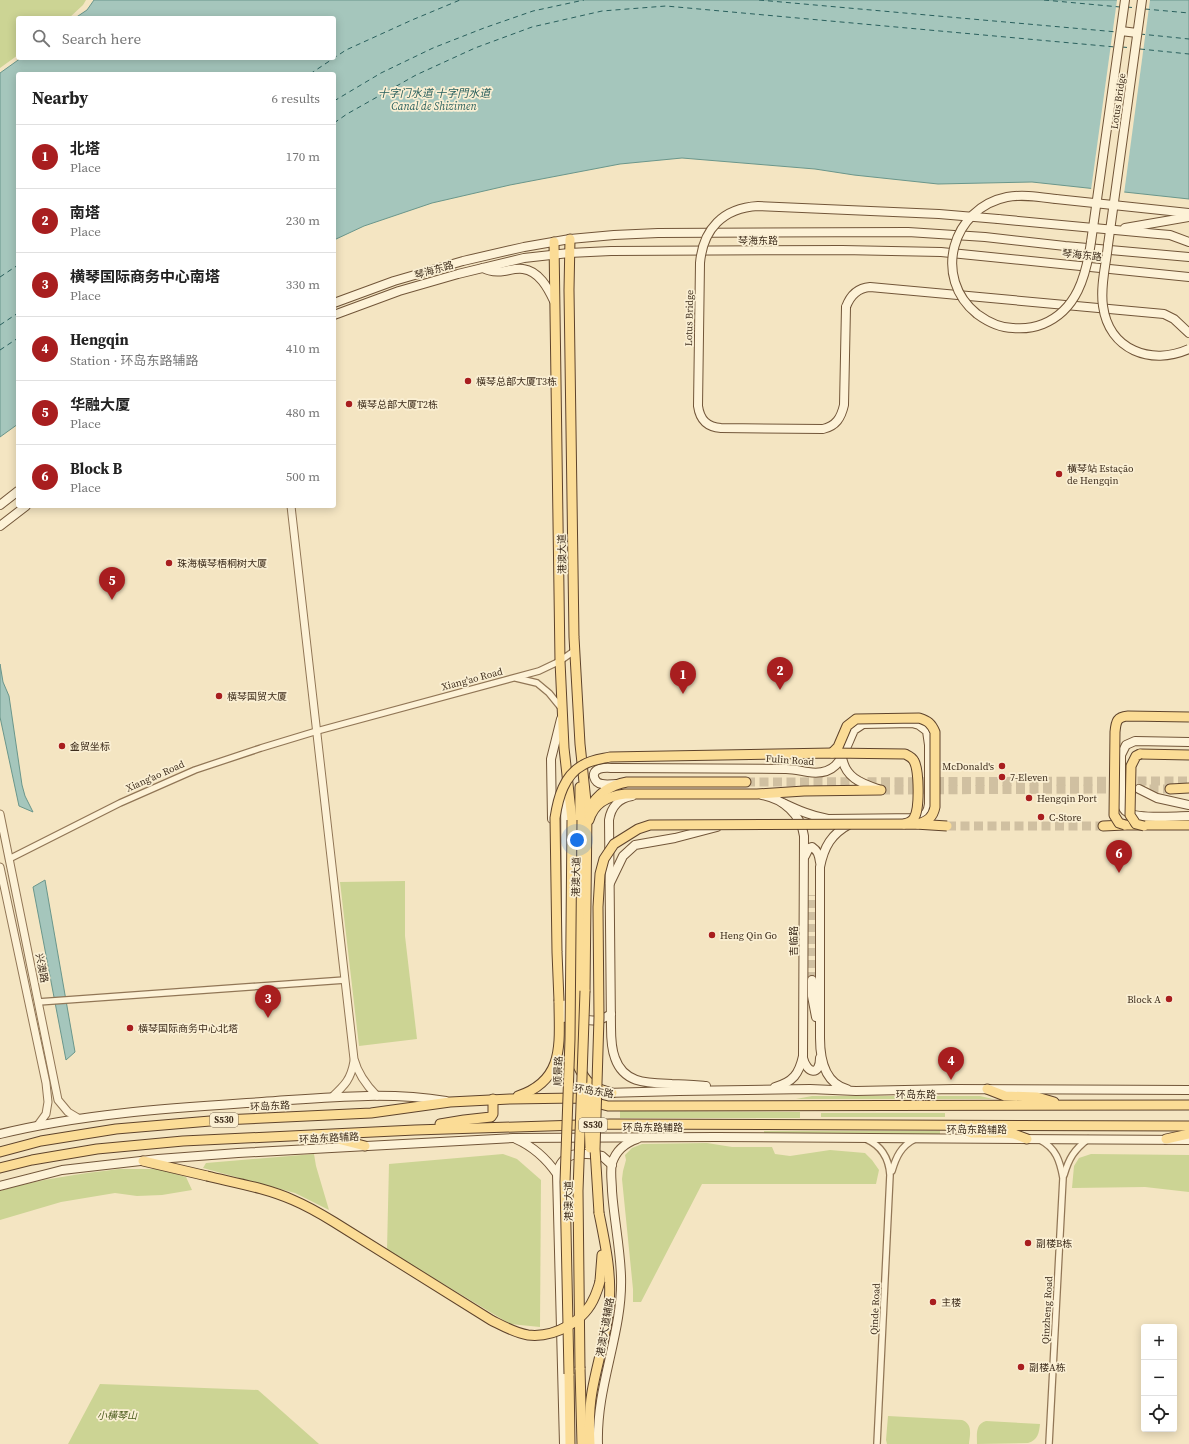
<!DOCTYPE html>
<html lang="en">
<head>
<meta charset="utf-8">
<style>
  :root { --surface:#fff; --page:#f2f2f2; --text:#222; --muted:#767676; --line:#e0e0e0; --accent:#a81e1f }
  body { margin:0; font-family:"Source Serif 4","Noto Sans SC",serif; background:var(--page); color:var(--text) }
  .controls { position:absolute; right:12px; bottom:12px; display:grid; overflow:hidden; border-radius:4px; box-shadow:0 2px 10px #0003 }
  .controls button { width:36px; height:36px; display:grid; place-items:center; padding:0; border:0; border-bottom:1px solid var(--line); background:var(--surface); color:var(--text); font:20px sans-serif }
  .you { position:absolute; left:577px; top:840px; width:14px; height:14px; margin:-10px; border:3px solid #fff; border-radius:50%; background:#1a73e8; box-shadow:0 0 0 6px #1a73e833 }
  .badge { display:grid; place-items:center; width:26px; height:26px; border-radius:50%; background:var(--accent); color:#fff; font-size:13px; font-weight:700 }
  .pin { position:absolute; translate:-50% -33px; filter:drop-shadow(0 1px 2px #0008) }
  .pin::after { content:''; position:absolute; top:21px; width:14px; height:12px; background:inherit; clip-path:polygon(0 0,100% 0,50% 100%) }
  .list { margin:0; padding:0; list-style:none }
  h2 { display:flex; justify-content:space-between; align-items:center; height:52px; margin:0; padding:0 16px; font-size:17px }
  h2 small { font-size:13px; font-weight:400; color:var(--muted) }
  .list li { display:grid; grid-template-columns:26px 1fr auto; gap:12px; align-items:center; box-sizing:border-box; height:64px; padding:0 16px; border-top:1px solid var(--line) }
  .list b { display:block; font-size:15px; white-space:nowrap }
  .list p { margin:0; font-size:13px; white-space:nowrap; color:var(--muted) }
  .list em { font-size:13px; font-style:normal; color:var(--muted) }
  .icon { flex:none; width:22px; height:22px; fill:none; stroke:currentColor; stroke-width:2; stroke-linecap:round; stroke-linejoin:round }
  .map { position:relative; flex:none; width:1189px; height:1444px; overflow:hidden }
  .search { position:absolute; background:var(--surface); box-shadow:0 2px 10px #0003; left:16px; top:16px; width:320px; height:44px; display:flex; align-items:center; gap:10px; box-sizing:border-box; padding:0 14px; border-radius:4px; color:var(--muted); font-size:15px }
  .panel { position:absolute; background:var(--surface); box-shadow:0 2px 10px #0003; left:16px; top:72px; width:320px; height:436px; border-radius:4px }
  .map>svg:first-child { display:block }
</style>
</head>
<body>
<div class="map">
<svg width="1189" height="1444" viewBox="0 0 1189 1444">
  <rect width="100%" height="100%" fill="#f4e5c2"/>
  <g fill="#ccd494">
    <polygon points="0,0 86,0 83,5 69,18 18,18 18,55 0,68"/>
    <polygon points="405,881 405,936 417,1039 359,1046 340,882"/>
    <polygon points="812,1096 980,1096 993,1099 796,1099"/>
    <polygon points="620,1111 800,1112 800,1118 620,1118"/>
    <rect x="821" y="1113" width="124" height="4"/>
    <rect x="764" y="1131" width="176" height="4"/>
    <polygon points="707,1143 732,1147 772,1147 775,1154 790,1156 830,1150 865,1153 872,1160 879,1170 876,1184 702,1184 641,1302 633,1302 633,1289 622,1179 623,1171 626,1160 625,1155 632,1148 642,1144"/>
    <polygon points="314,1154 316,1166 329,1210 295,1193 203,1168 206,1163"/>
    <polygon points="503,1154 517,1159 541,1180 540,1327 510,1324 387,1250 389,1164"/>
    <polygon points="1091,1154 1189,1155 1189,1192 1145,1187 1072,1188 1074,1166 1079,1158"/>
    <path d="M119,1169H160L186,1177L192,1190L162,1195L137,1196L115,1193L61,1202L0,1220V1191C39,1179 79,1174 119,1169Z"/>
    <polygon points="100,1384 258,1390 319,1444 68,1444"/>
    <path d="M888,1416L962,1420C973,1424 970,1435 969,1444H887L886,1440Z"/>
    <path d="M986,1421L1040,1424C1039,1433 1038,1440 1028,1443L977,1444C977,1435 975,1424 986,1421Z"/>
  </g>
  <g fill="#a5c6bc" stroke="#6a968b">
    <polygon points="94,0 1189,0 1189,199 1032,182 938,184 854,175 815,169 682,158 620,164 510,185 432,203 364,226 334,240 334,74 18,74 18,424 0,437 0,73 21,58 334,58 334,18 75,18 87,10"/>
    <polygon points="0,664 3,682 9,696 22,785 25,796 33,812 19,806 0,717"/>
    <polygon points="45,880 75,1052 66,1060 33,887"/>
  </g>
  <polygon fill="#f4e5c2" points="1117,0 1150,0 1124,194 1091,190"/>
  <g fill="none" stroke-linecap="round" stroke-linejoin="round">
    <g stroke="#2a605d" stroke-width="1" stroke-dasharray="5 4" stroke-linecap="butt">
      <polyline points="759,0 1117,32"/>
      <polyline points="1044,0 1120,7"/>
      <polyline points="1127,7 1137,8"/>
      <polyline points="1145,9 1189,13"/>
      <polyline points="1140,34 1189,39"/>
      <polyline points="1122,47 1133,48"/>
      <polyline points="1140,49 1189,54"/>
      <polyline points="310,74 346,50 412,20 460,0"/>
      <polyline points="334,101 381,73 433,48 484,28 533,11 584,0"/>
      <polyline points="334,123 347,114 416,75 475,48 532,27 602,11 666,6 1115,47"/>
      <polyline points="0,277 18,265"/>
      <polyline points="0,325 18,313"/>
      <polyline points="0,350 18,338"/>
    </g>
    <polyline stroke="#d0c0a1" stroke-width="8" stroke-dasharray="8 4" stroke-linecap="butt" points="812,980 812,895"/>
    <g stroke="#d0c0a1" stroke-width="9" stroke-dasharray="9 4.5" stroke-linecap="butt">
      <polyline points="746,782 1189,781"/>
      <polyline points="1136,789 1170,789"/>
      <polyline points="881,790 1121,789"/>
      <polyline points="947,826 1103,826"/>
    </g>
    <defs>
      <g id="minor">
        <polyline points="516,678 537,683 549,693 562,709"/>
        <polyline points="9,859 120,803 195,770 261,748 317,731 539,671 560,661 574,651"/>
        <polyline points="38,1002 345,980"/>
        <path d="M866,1139C882,1146 889,1159 890,1175L877,1444"/>
        <path d="M1040,1140C1056,1148 1060,1161 1063,1178L1049,1444"/>
        <path d="M892,1171C896,1157 901,1146 915,1139"/>
        <path d="M1064,1175C1069,1158 1074,1150 1088,1139"/>
      </g>
      <g id="tertiary">
        <path d="M291,506L354,1059C358,1074 366,1085 377,1096"/>
        <polyline points="0,814 58,1100 68,1112 78,1118"/>
        <polyline points="0,867 46,1083 48,1102 46,1114 38,1125"/>
        <path d="M332,1097C345,1085 351,1079 354,1061"/>
      </g>
      <g id="secondary">
        <polyline points="1121,31 1137,33"/>
        <polyline points="1056,199 1189,213"/>
        <polyline points="998,219 1158,234 1170,235 1189,242"/>
        <polyline points="1125,228 1189,217"/>
        <polyline points="1091,242 1125,0"/>
        <polyline points="1108,245 1142,0"/>
        <path d="M483,268C490,272 497,272 504,271C510,270 517,268 523,269C539,271 548,288 554,301"/>
        <polyline points="334,303 394,281 463,261 524,247 570,239 614,235 658,233 908,232 985,237 1065,246 1189,257"/>
        <path d="M846,307C850,296 857,288 870,287L1164,314L1174,319L1189,333"/>
        <polyline points="334,315 399,291 458,274 524,258 569,253 611,251 842,250 941,252 1189,277"/>
        <polyline points="0,505 18,491"/>
        <polyline points="0,526 26,506"/>
        <path d="M1189,742L1135,741L1126,745L1121,755V802C1122,806 1123,810 1127,812C1138,820 1174,816 1189,816"/>
        <path d="M842,757C845,777 860,783 878,789"/>
        <path d="M618,784C612,784 607,785 602,784C594,783 590,772 599,769C603,767 610,768 615,768L786,769C794,769 801,771 808,772C840,777 843,753 854,730L863,724L912,723L919,725L927,731L929,745V804C928,811 926,815 919,818L828,819C811,816 798,810 783,803"/>
        <polyline points="1139,789 1157,798 1189,805"/>
        <path d="M762,795C783,799 801,814 804,836L803,1056C799,1074 793,1082 775,1087"/>
        <path d="M632,796C619,798 611,807 609,820L611,1027C611,1037 611,1048 615,1058C624,1084 648,1083 672,1084C683,1084 694,1085 706,1086"/>
        <polyline points="552,819 551,759 561,719"/>
        <path d="M805,856L809,848L812,847C818,851 819,855 820,862"/>
        <polyline points="610,883 623,856 635,845 675,838 717,827"/>
        <polyline points="812,980 812,996 816,1017"/>
        <polyline points="563,1018 566,949 565,790"/>
        <path d="M582,1019C594,1022 600,1021 611,1014"/>
        <path d="M803,1058C807,1074 820,1076 820,1058"/>
        <path d="M847,1089C824,1083 820,1058 820,1038V867C824,847 831,834 850,824"/>
        <polyline points="605,1093 679,1091 810,1089 856,1091 954,1089 1189,1090"/>
        <path d="M0,1134C86,1113 174,1108 262,1102C323,1098 385,1091 446,1101"/>
        <path d="M516,1139C534,1147 546,1158 557,1174"/>
        <polyline points="0,1186 62,1170 158,1159 238,1153 513,1138 716,1137 1189,1140"/>
        <path d="M564,1444L557,1174C562,1150 582,1152 602,1156L612,1165"/>
        <path d="M598,1444C596,1385 623,1333 621,1276C620,1247 614,1219 612,1191C612,1182 610,1172 612,1163C616,1151 625,1143 637,1139"/>
      </g>
      <g id="primary">
        <polyline points="570,239 569,290 574,637 580,744 587,811 585,991"/>
        <polyline points="554,242 560,661 564,748 572,820"/>
        <polyline points="1140,754 1189,755"/>
        <path d="M580,787L578,1066C587,1084 592,1088 612,1093"/>
        <polyline points="1170,789 1189,788"/>
        <path d="M589,809C598,793 610,785 627,782H746"/>
        <path d="M589,820C594,803 607,796 625,794H757L804,791L881,790"/>
        <polyline points="1103,826 1125,825 1189,825"/>
        <polyline points="987,1089 1005,1096 1037,1097 1054,1102"/>
        <path d="M518,1096C566,1080 559,1042 559,1001"/>
        <polyline points="440,1124 464,1120 491,1117 493,1114 493,1099"/>
        <polyline points="955,1126 972,1133 1006,1133 1014,1134 1027,1139"/>
        <polyline points="330,1137 365,1146"/>
        <polyline points="1166,1139 1189,1134"/>
        <polyline points="0,1152 41,1141 116,1129 222,1120 371,1113 450,1102 510,1099 577,1098 608,1106 1189,1105"/>
        <polyline points="143,1161 207,1176"/>
        <polyline points="0,1168 32,1160 97,1149 183,1141 415,1130 610,1124 1189,1126"/>
        <polyline points="600,1281 602,1255"/>
        <polyline points="580,1368 582,1444"/>
        <polyline points="569,1374 570,1444"/>
        <path d="M590,1444C589,1426 589,1409 592,1392C597,1363 607,1334 609,1305C612,1274 605,1243 599,1213"/>
      </g>
    </defs>
    <use href="#minor" stroke="#917656" stroke-width="8"/>
    <use href="#tertiary" stroke="#917656" stroke-width="9"/>
    <use href="#secondary" stroke="#725639" stroke-width="10"/>
    <use href="#primary" stroke="#5e432b" stroke-width="11"/>
    <use href="#minor" stroke="#fdf2d7" stroke-width="5.5"/>
    <use href="#tertiary" stroke="#fdf2d7" stroke-width="7"/>
    <use href="#secondary" stroke="#fdf2d7" stroke-width="8"/>
    <use href="#primary" stroke="#fbdc96" stroke-width="9"/>
    <defs>
      <g id="secondary-bridge">
        <path d="M1056,199C1040,197 1023,194 1007,197C952,208 932,278 977,314C988,322 999,328 1013,328C1023,329 1033,328 1043,324C1077,310 1086,276 1091,242"/>
        <path d="M1108,245C1106,265 1100,286 1103,306C1109,350 1151,366 1189,349"/>
        <path d="M846,307L844,405C841,418 836,426 823,429L721,428C707,427 700,420 698,406L700,263C703,229 723,208 758,206L939,214L998,219"/>
      </g>
      <g id="primary-bridge">
        <path d="M832,753L838,747L847,726L856,719L919,718C928,721 931,723 935,732V807C933,817 928,821 918,824"/>
        <polyline points="1140,754 1136,756 1131,766 1130,815 1136,824 1144,826"/>
        <path d="M1125,825L1119,823L1114,815L1115,732C1116,721 1117,717 1128,716L1189,717"/>
        <path d="M559,1001L557,952L555,818C558,798 564,775 583,765C591,760 601,759 610,757L832,753L905,754C909,756 912,757 914,761C919,770 920,809 914,818C912,822 908,823 904,824"/>
        <polyline points="588,1087 590,1148"/>
        <path d="M207,1176C236,1183 266,1188 293,1200C307,1206 321,1214 334,1222L491,1320C503,1326 515,1333 528,1335C555,1338 585,1321 595,1296C597,1291 599,1286 600,1281"/>
        <polyline points="599,1213 595,1149 599,1017 598,907 600,874 604,859 614,844 638,829 650,825 915,824 947,826"/>
        <polyline points="580,1368 578,1191 585,991"/>
        <polyline points="569,1374 565,1182 570,1039 572,820"/>
      </g>
    </defs>
    <use href="#secondary-bridge" stroke="#725639" stroke-width="10" stroke-linecap="butt"/>
    <use href="#primary-bridge" stroke="#5e432b" stroke-width="11" stroke-linecap="butt"/>
    <use href="#secondary-bridge" stroke="#fdf2d7" stroke-width="8"/>
    <use href="#primary-bridge" stroke="#fbdc96" stroke-width="9"/>
  </g>
  <g fill="#a81e1f" stroke="#faefd3" stroke-width="1.5">
    <circle cx="468" cy="381" r="4"/>
    <circle cx="349" cy="404" r="4"/>
    <circle cx="1059" cy="474" r="4"/>
    <circle cx="169" cy="563" r="4"/>
    <circle cx="219" cy="696" r="4"/>
    <circle cx="62" cy="746" r="4"/>
    <circle cx="1002" cy="766" r="4"/>
    <circle cx="1002" cy="777" r="4"/>
    <circle cx="1029" cy="798" r="4"/>
    <circle cx="1041" cy="817" r="4"/>
    <circle cx="712" cy="935" r="4"/>
    <circle cx="1169" cy="999" r="4"/>
    <circle cx="130" cy="1028" r="4"/>
    <circle cx="1028" cy="1243" r="4"/>
    <circle cx="933" cy="1302" r="4"/>
    <circle cx="1021" cy="1367" r="4"/>
  </g>
  <g text-anchor="middle" dominant-baseline="central" stroke-width="3.5" stroke-linejoin="round" paint-order="stroke">
    <g fill="#faefd3" stroke="#766753" stroke-width="1">
      <rect x="210" y="1113" width="28" height="14" rx="3"/>
      <rect x="579" y="1118" width="28" height="14" rx="3"/>
    </g>
    <g font-size="9" font-weight="bold" fill="#3e2d1c">
      <text x="224" y="1120">S530</text>
      <text x="593" y="1125">S530</text>
    </g>
    <g font-size="10" fill="#3e2d1c" stroke="#faefd3">
      <text transform="translate(1118 101) rotate(-82)">Lotus Bridge</text>
      <text x="758" y="240">琴海东路</text>
      <text transform="translate(1082 255) rotate(6)">琴海东路</text>
      <text transform="translate(434 270) rotate(-16)">琴海东路</text>
      <text transform="translate(689 318) rotate(-89)">Lotus Bridge</text>
      <text transform="translate(562 554) rotate(-91)">港澳大道</text>
      <text transform="translate(472 679) rotate(-15)">Xiang'ao Road</text>
      <text transform="translate(790 760) rotate(4)">Fulin Road</text>
      <text transform="translate(155 776) rotate(-24)">Xiang'ao Road</text>
      <text transform="translate(576 877) rotate(-89)">港澳大道</text>
      <text transform="translate(793 941) rotate(-90)">吉临路</text>
      <text transform="translate(42 968) rotate(79)">兴澳路</text>
      <text transform="translate(558 1071) rotate(-88)">顺景路</text>
      <text transform="translate(594 1091) rotate(9)">环岛东路</text>
      <text x="916" y="1094">环岛东路</text>
      <text transform="translate(270 1106) rotate(-3)">环岛东路</text>
      <text x="653" y="1127">环岛东路辅路</text>
      <text x="977" y="1129">环岛东路辅路</text>
      <text transform="translate(329 1138) rotate(-3)">环岛东路辅路</text>
      <text transform="translate(568 1201) rotate(-90)">港澳大道</text>
      <text transform="translate(875 1309) rotate(-87)">Qinde Road</text>
      <text transform="translate(1047 1310) rotate(-87)">Qinzheng Road</text>
      <text transform="translate(605 1327) rotate(-80)">港澳大道辅路</text>
    </g>
    <g font-size="10" fill="#3e2d1c" stroke="#faefd3" text-anchor="start">
      <text x="476" y="381">横琴总部大厦T3栋</text>
      <text x="357" y="404">横琴总部大厦T2栋</text>
      <text x="1067" y="468">橫琴站 Estação<tspan x="1067" dy="12">de Hengqin</tspan></text>
      <text x="177" y="563">珠海横琴梧桐树大厦</text>
      <text x="227" y="696">横琴国贸大厦</text>
      <text x="70" y="746">金贸坐标</text>
      <text x="994" y="766" text-anchor="end">McDonald's</text>
      <text x="1010" y="777">7-Eleven</text>
      <text x="1037" y="798">Hengqin Port</text>
      <text x="1049" y="817">C-Store</text>
      <text x="720" y="935">Heng Qin Go</text>
      <text x="1161" y="999" text-anchor="end">Block A</text>
      <text x="138" y="1028">横琴国际商务中心北塔</text>
      <text x="1036" y="1243">副楼B栋</text>
      <text x="941" y="1302">主楼</text>
      <text x="1029" y="1367">副楼A栋</text>
    </g>
    <g font-size="10" font-style="italic" fill="#4e5e20" stroke="#faefd3">
      <text x="117" y="1415">小橫琴山</text>
    </g>
    <g font-size="11" font-style="italic" fill="#2a605d" stroke="#faefd3">
      <text x="434" y="93">十字门水道 十字門水道<tspan x="434" dy="13">Canal de Shizimen</tspan></text>
    </g>
  </g>
</svg>
<div class="controls">
<button>+</button>
<button>−</button>
<button><svg class="icon" aria-label="locate" viewBox="0 0 24 24"><circle cx="12" cy="12" r="6"/><path d="M12 2v4M12 18v4M2 12h4M18 12h4"/></svg></button>
</div>
<div class="you"></div>
<div class="pin badge" style="left:683px;top:694px">1</div>
<div class="pin badge" style="left:780px;top:690px">2</div>
<div class="pin badge" style="left:268px;top:1018px">3</div>
<div class="pin badge" style="left:951px;top:1080px">4</div>
<div class="pin badge" style="left:112px;top:600px">5</div>
<div class="pin badge" style="left:1119px;top:873px">6</div>
<div class="search"><svg class="icon" aria-label="search" viewBox="0 0 24 24"><circle cx="10" cy="10" r="6"/><path d="M15 15l6 6"/></svg>Search here</div>
<section class="panel">
<h2>Nearby<small>6 results</small></h2>
<ul class="list">
<li><span class="badge">1</span><div><b>北塔</b><p>Place</p></div><em>170 m</em></li>
<li><span class="badge">2</span><div><b>南塔</b><p>Place</p></div><em>230 m</em></li>
<li><span class="badge">3</span><div><b>横琴国际商务中心南塔</b><p>Place</p></div><em>330 m</em></li>
<li><span class="badge">4</span><div><b>Hengqin</b><p>Station · 环岛东路辅路</p></div><em>410 m</em></li>
<li><span class="badge">5</span><div><b>华融大厦</b><p>Place</p></div><em>480 m</em></li>
<li><span class="badge">6</span><div><b>Block B</b><p>Place</p></div><em>500 m</em></li>
</ul>
</section>
</div>
</body>
</html>
